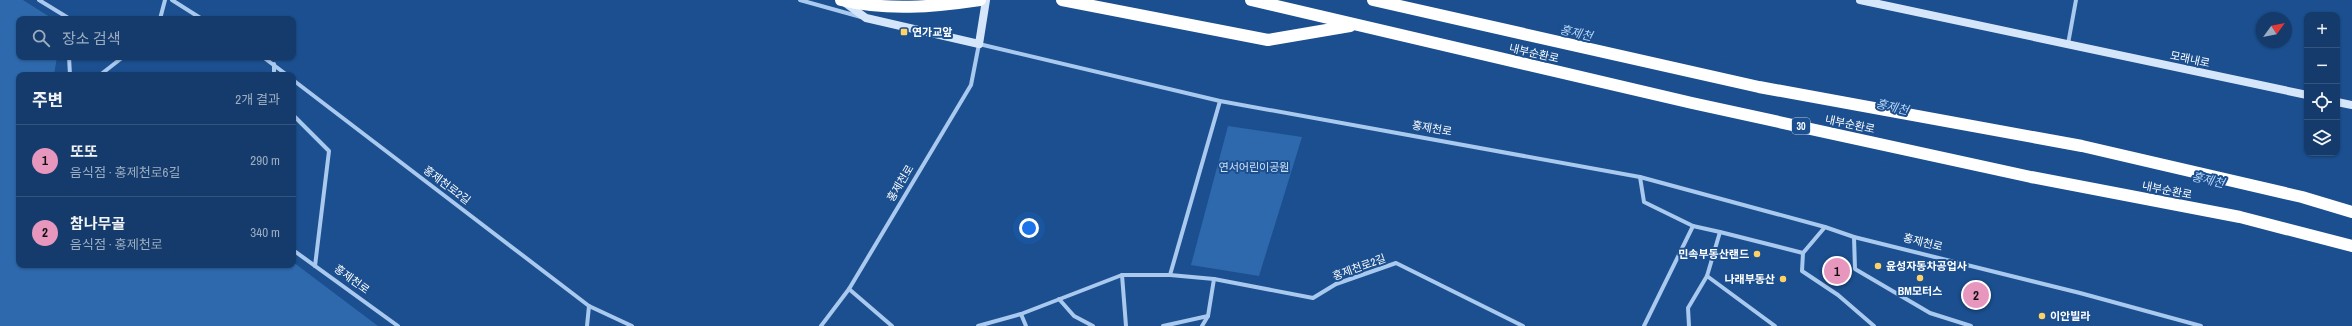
<!DOCTYPE html>
<html lang="ko">
<head>
<meta charset="utf-8">
<style>
  :root { --surface:#143b6b; --page:#1d4271; --text:#f1f3f6; --muted:#9dadc1; --line:#33557e; --accent:#e797bd }
  body { margin:0; font-family:"Archivo Narrow","Noto Sans KR",sans-serif; background:var(--page); color:var(--text) }
  .controls { position:absolute; right:12px; top:12px; display:grid; overflow:hidden; border-radius:8px; box-shadow:0 1px 3px #0004 }
  .controls button { width:36px; height:36px; display:grid; place-items:center; padding:0; border:0; border-bottom:1px solid var(--line); background:var(--surface); color:var(--text); font:20px sans-serif }
  .compass { position:absolute; left:2256px; top:12px; width:36px; height:36px; border-radius:50%; background:var(--surface); box-shadow:0 1px 3px #0004; rotate:57deg }
  .you { position:absolute; left:1029px; top:228px; width:14px; height:14px; margin:-10px; border:3px solid #fff; border-radius:50%; background:#1a73e8; box-shadow:0 0 0 6px #1a73e833 }
  .badge { display:grid; place-items:center; width:26px; height:26px; border-radius:50%; background:var(--accent); color:#111; font-size:13px; font-weight:700 }
  .pin { position:absolute; translate:-50% -50%; border:2px solid #fff; box-shadow:0 1px 4px #0006 }
  .list { margin:0; padding:0; list-style:none }
  h2 { display:flex; justify-content:space-between; align-items:center; height:52px; margin:0; padding:0 16px; font-size:17px }
  h2 small { font-size:13px; font-weight:400; color:var(--muted) }
  .list li { display:grid; grid-template-columns:26px 1fr auto; gap:12px; align-items:center; box-sizing:border-box; height:72px; padding:0 16px; border-top:1px solid var(--line) }
  .list b { display:block; font-size:15px; white-space:nowrap }
  .list p { margin:0; font-size:13px; white-space:nowrap; color:var(--muted) }
  .list em { font-size:13px; font-style:normal; color:var(--muted) }
  .icon { flex:none; width:22px; height:22px; fill:none; stroke:currentColor; stroke-width:2; stroke-linecap:round; stroke-linejoin:round }
  .map { position:relative; flex:none; width:2352px; height:326px; overflow:hidden }
  .search { position:absolute; background:var(--surface); box-shadow:0 1px 3px #0004; left:16px; top:16px; width:280px; height:44px; display:flex; align-items:center; gap:10px; box-sizing:border-box; padding:0 14px; border-radius:8px; color:var(--muted); font-size:15px }
  .panel { position:absolute; background:var(--surface); box-shadow:0 1px 3px #0004; left:16px; top:72px; width:280px; height:196px; border-radius:8px }
  .map>svg:first-child { display:block }
</style>
</head>
<body>
<div class="map">
<svg width="2352" height="326" viewBox="0 0 2352 326">
  <rect width="100%" height="100%" fill="#1b4f8f"/>
  <g fill="#2e69ad">
    <polygon points="0,0 23,0 53,19 19,19 19,57 57,57 54,75 19,75 19,265 293,265 293,262 378,326 0,326"/>
    <polygon points="1228,126 1302,137 1259,276 1191,265"/>
  </g>
  <polygon fill="#1b4f8f" points="1176,0 1440,0 1833,83 2000,115 2305,189 2352,203 2352,272 2279,248 2109,206 1926,171 1655,122"/>
  <g fill="none" stroke-linecap="round" stroke-linejoin="round">
    <g stroke="#a9c9ee" stroke-width="4">
      <polyline points="39,0 70,19"/>
      <polyline points="172,0 202,19"/>
      <polyline points="800,0 861,17"/>
      <polyline points="160,19 165,0"/>
      <polyline points="2068,44 2076,0"/>
      <polyline points="69,57 70,75"/>
      <polyline points="263,57 287,75"/>
      <polyline points="100,75 123,57"/>
      <polyline points="274,75 274,64"/>
      <polyline points="293,80 589,306 632,326"/>
      <polyline points="293,115 329,151 315,266"/>
      <polyline points="1640,177 1644,202 1693,226 1720,232"/>
      <polyline points="1825,227 1803,253 1802,271 1838,295 1874,326"/>
      <polyline points="1854,237 1855,269 1930,313 1971,326"/>
      <polyline points="293,250 398,326"/>
      <polyline points="1122,275 1126,326"/>
      <polyline points="1170,275 1220,101"/>
      <polyline points="1707,276 1775,326"/>
      <polyline points="849,289 892,326"/>
      <polyline points="1059,299 1074,316 1093,326"/>
      <polyline points="1021,314 1026,326"/>
      <polyline points="587,326 589,306"/>
      <polyline points="821,326 849,289 971,85 979,44 1220,101 1640,177 1825,227 1854,237 2080,293 2201,326"/>
      <polyline points="978,326 1021,314 1122,275 1170,275 1214,279 1313,298 1336,284 1396,263 1523,326"/>
      <polyline points="1163,326 1208,316"/>
      <polyline points="1202,326 1208,316 1214,279"/>
      <polyline points="1644,326 1693,226"/>
      <polyline points="1689,326 1688,308 1707,276 1720,232 1803,253"/>
    </g>
    <g stroke="#d6e6fa" stroke-width="8">
      <polyline points="1860,0 2307,95"/>
      <polyline points="844,2 866,18 979,44 986,0"/>
      <polyline points="2337,102 2352,105"/>
    </g>
    <g stroke="#fff" stroke-width="12">
      <path d="M841,0C887,11 933,7 980,0"/>
      <polyline points="1062,0 1268,40 1350,26"/>
      <polyline points="1251,0 1692,103 2031,177 2240,217 2352,246"/>
      <polyline points="1373,0 1759,87 2082,146 2302,197 2352,212"/>
    </g>
  </g>
  <g fill="#ffd166" stroke="#1b4f8f" stroke-width="1.5">
    <rect x="900" y="28" width="8" height="8" rx="2"/>
    <circle cx="1757" cy="254" r="4"/>
    <circle cx="1878" cy="266" r="4"/>
    <circle cx="1920" cy="278" r="4"/>
    <circle cx="1783" cy="279" r="4"/>
    <circle cx="2042" cy="316" r="4"/>
  </g>
  <g text-anchor="middle" dominant-baseline="central" stroke-width="4" stroke-linejoin="round" paint-order="stroke">
    <rect fill="#1b4f8f" stroke="#bbcadd" stroke-width="1" x="1792" y="118" width="18" height="16" rx="3"/>
    <g font-size="10" font-weight="bold" fill="#fff">
      <text x="1801" y="126">30</text>
    </g>
    <g font-size="11" font-weight="bold" fill="#fff" stroke="#1b4f8f" text-anchor="start">
      <text x="912" y="32">연가교앞</text>
      <text x="1749" y="254" text-anchor="end">민속부동산랜드</text>
      <text x="1886" y="266">윤성자동차공업사</text>
      <text x="1775" y="279" text-anchor="end">나래부동산</text>
      <text x="1920" y="291" text-anchor="middle">BM모터스</text>
      <text x="2050" y="316">이안빌라</text>
    </g>
    <g font-size="11" fill="#fff" stroke="#1b4f8f">
      <text transform="translate(1534 53) rotate(13)">내부순환로</text>
      <text transform="translate(2190 59) rotate(12)">모래내로</text>
      <text transform="translate(1850 124) rotate(12)">내부순환로</text>
      <text transform="translate(1432 128) rotate(10)">홍제천로</text>
      <text transform="translate(900 183) rotate(-59)">홍제천로</text>
      <text transform="translate(447 185) rotate(37)">홍제천로2길</text>
      <text transform="translate(2167 190) rotate(11)">내부순환로</text>
      <text transform="translate(1923 242) rotate(14)">홍제천로</text>
      <text transform="translate(1359 267) rotate(-20)">홍제천로2길</text>
      <text transform="translate(352 279) rotate(36)">홍제천로</text>
    </g>
    <g font-size="11" fill="#cfe3fa" stroke="#1b4f8f">
      <text x="1254" y="167">연서어린이공원</text>
    </g>
    <g font-size="12" font-style="italic" fill="#b5d3f5" stroke="#1b4f8f">
      <text transform="translate(1576 33) rotate(13)">홍제천</text>
      <text transform="translate(1892 107) rotate(13)">홍제천</text>
      <text transform="translate(2208 180) rotate(13)">홍제천</text>
    </g>
  </g>
</svg>
<div class="controls">
<button>+</button>
<button>−</button>
<button><svg class="icon" aria-label="locate" viewBox="0 0 24 24"><circle cx="12" cy="12" r="6"/><path d="M12 2v4M12 18v4M2 12h4M18 12h4"/></svg></button>
<button><svg class="icon" aria-label="layers" viewBox="0 0 24 24"><path d="M12 4l9 5-9 5-9-5zM3 14l9 5 9-5"/></svg></button>
</div>
<svg class="compass" viewBox="-18 -18 36 36"><path d="M0-13l5 13h-10z" fill="#e53935"/><path d="M0 13l5-13h-10z" fill="#9dadc1"/></svg>
<div class="you"></div>
<div class="pin badge" style="left:1837px;top:271px">1</div>
<div class="pin badge" style="left:1976px;top:295px">2</div>
<div class="search"><svg class="icon" aria-label="search" viewBox="0 0 24 24"><circle cx="10" cy="10" r="6"/><path d="M15 15l6 6"/></svg>장소 검색</div>
<section class="panel">
<h2>주변<small>2개 결과</small></h2>
<ul class="list">
<li><span class="badge">1</span><div><b>또또</b><p>음식점 · 홍제천로6길</p></div><em>290 m</em></li>
<li><span class="badge">2</span><div><b>참나무골</b><p>음식점 · 홍제천로</p></div><em>340 m</em></li>
</ul>
</section>
</div>
</body>
</html>
